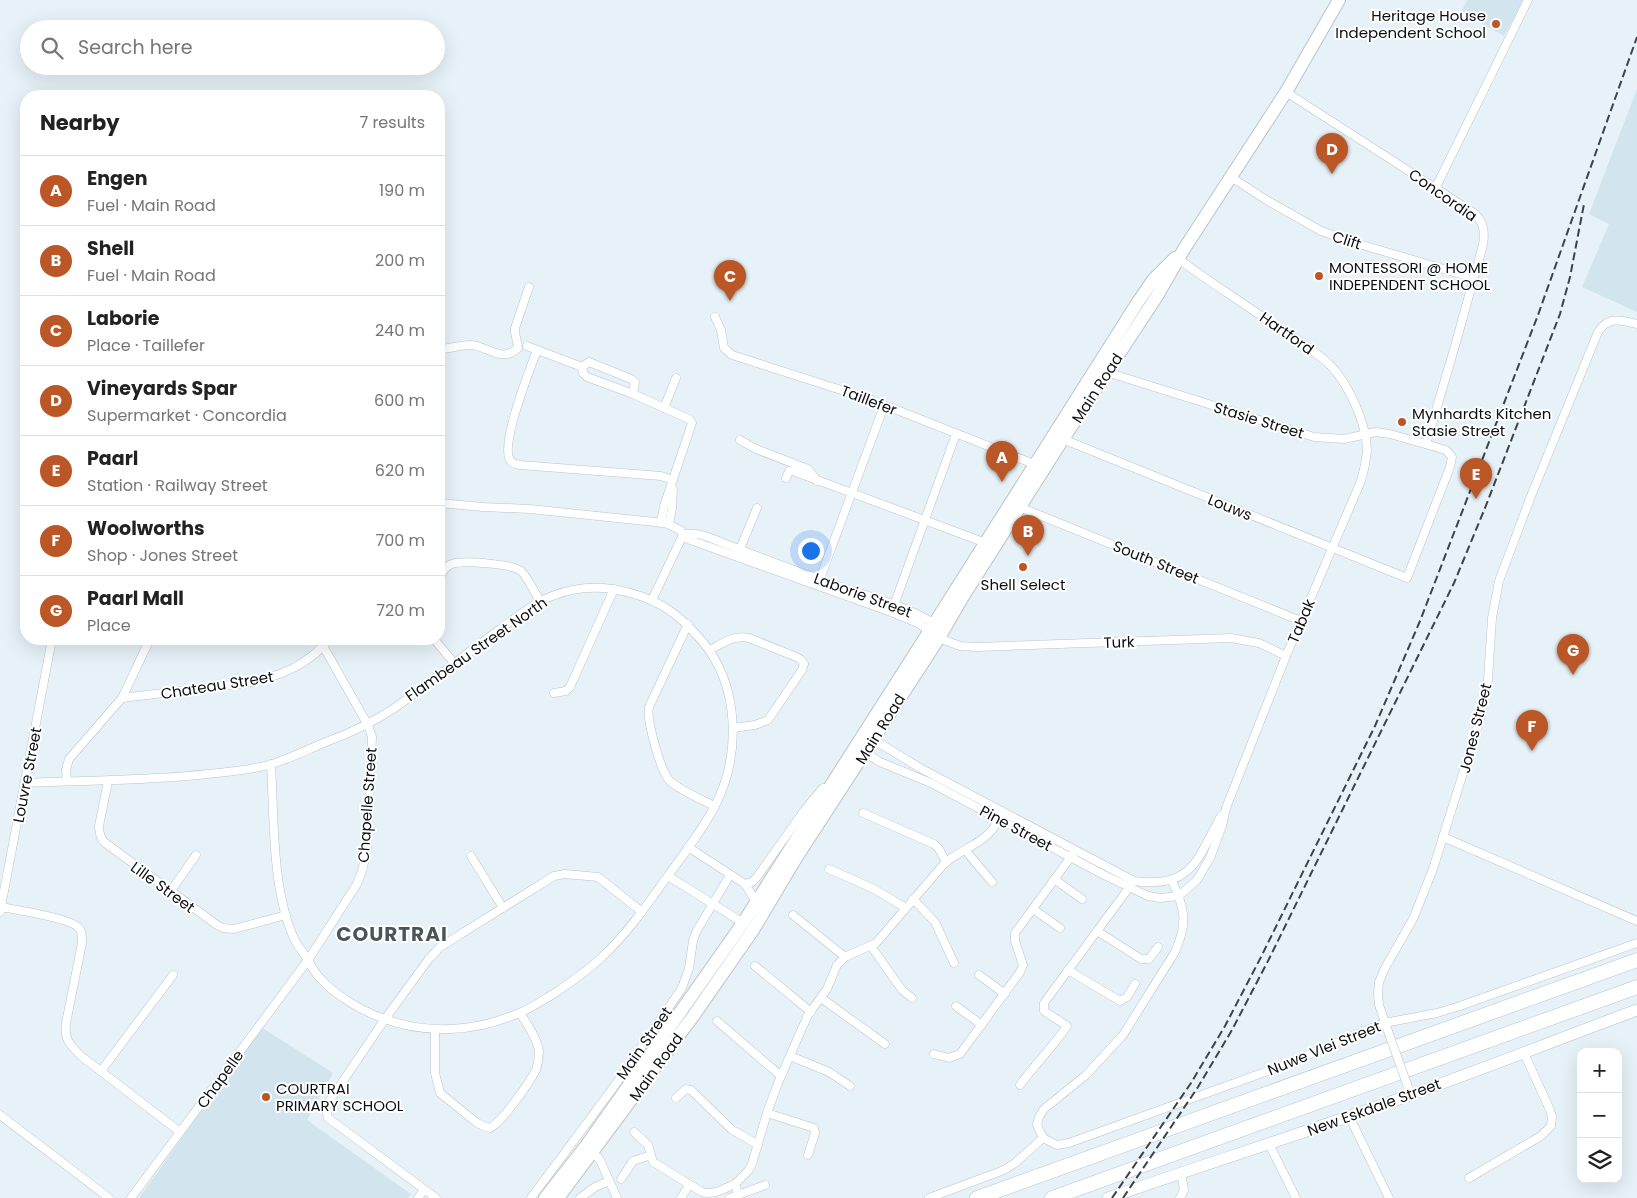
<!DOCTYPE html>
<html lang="en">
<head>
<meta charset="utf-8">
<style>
  :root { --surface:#fff; --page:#f2f2f2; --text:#222; --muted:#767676; --line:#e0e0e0; --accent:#bb5626 }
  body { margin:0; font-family:Poppins,sans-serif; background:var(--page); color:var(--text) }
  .controls { position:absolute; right:15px; bottom:15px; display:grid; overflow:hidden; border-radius:10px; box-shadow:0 5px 20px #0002 }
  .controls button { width:45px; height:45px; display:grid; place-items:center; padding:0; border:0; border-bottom:1px solid var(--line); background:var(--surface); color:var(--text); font:25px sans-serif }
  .you { position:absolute; left:810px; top:550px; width:18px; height:18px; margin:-12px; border:4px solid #fff; border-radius:50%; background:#1a73e8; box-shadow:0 0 0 8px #1a73e833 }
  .badge { display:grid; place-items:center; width:32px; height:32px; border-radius:50%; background:var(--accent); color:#fff; font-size:16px; font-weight:700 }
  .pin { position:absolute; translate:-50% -41px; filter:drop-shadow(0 1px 2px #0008) }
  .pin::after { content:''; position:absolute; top:26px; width:18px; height:15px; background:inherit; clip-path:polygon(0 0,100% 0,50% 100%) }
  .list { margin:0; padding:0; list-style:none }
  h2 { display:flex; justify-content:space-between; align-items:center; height:65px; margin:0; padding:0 20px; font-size:21px }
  h2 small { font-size:16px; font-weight:400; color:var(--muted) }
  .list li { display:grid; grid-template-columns:32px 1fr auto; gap:15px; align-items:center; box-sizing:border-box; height:70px; padding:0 20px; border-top:1px solid var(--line) }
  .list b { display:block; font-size:19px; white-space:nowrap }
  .list p { margin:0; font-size:16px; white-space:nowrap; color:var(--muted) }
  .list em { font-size:16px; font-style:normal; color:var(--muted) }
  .icon { flex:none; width:28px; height:28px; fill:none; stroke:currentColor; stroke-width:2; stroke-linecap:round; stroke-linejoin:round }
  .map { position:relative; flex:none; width:1637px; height:1198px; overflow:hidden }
  .search { position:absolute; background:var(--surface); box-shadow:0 5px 20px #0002; left:20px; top:20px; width:425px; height:55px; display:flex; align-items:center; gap:12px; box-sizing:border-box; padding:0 18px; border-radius:28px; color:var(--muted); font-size:19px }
  .panel { position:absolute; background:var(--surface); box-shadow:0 5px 20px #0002; left:20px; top:90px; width:425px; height:555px; border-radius:20px }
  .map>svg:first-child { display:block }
</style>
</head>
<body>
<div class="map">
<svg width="1637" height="1198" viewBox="0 0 1637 1198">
  <rect width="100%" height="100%" fill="#e6f2f8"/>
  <g fill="#d2e5ef">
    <polygon points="1467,0 1523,0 1504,36 1461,12"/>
    <polygon points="1637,89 1637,312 1582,287 1609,224 1589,214"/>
    <polygon points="261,1027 333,1073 307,1120 411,1194 408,1198 139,1198"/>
  </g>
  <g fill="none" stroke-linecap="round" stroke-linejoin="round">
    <defs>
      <g id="street">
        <path d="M1286,92L1474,213C1484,222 1485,232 1483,245L1455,346L1426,444"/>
        <polyline points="1231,177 1268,201 1321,231 1349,241 1474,278"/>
        <polyline points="1436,187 1528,0"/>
        <polyline points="715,317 721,330 724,348 732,355 869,399 1039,466"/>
        <polyline points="527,346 582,367"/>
        <path d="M439,349C449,349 460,345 470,345C487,345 501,364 518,348C518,341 514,335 515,328L529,287"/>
        <path d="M537,350C530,369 500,444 510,460C512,464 516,464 520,465L661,476L673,480"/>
        <polyline points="582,367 583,373 587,377 633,394 689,419 692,423 664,506 661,523"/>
        <polyline points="582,367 589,362 631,379 635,382 633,394"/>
        <polyline points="664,408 676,378"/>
        <polyline points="1060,438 1407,578 1450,467 1452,457 1446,450 1390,434 1376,432 1344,439 1314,437 1103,371"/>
        <polyline points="740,440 756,449 808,469 817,481"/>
        <polyline points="786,478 789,471 793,471 986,543"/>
        <polyline points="439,503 483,507 530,509 665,523 680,530 683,534 682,537"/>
        <polyline points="1017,506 1301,621"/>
        <polyline points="669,524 672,508 673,489"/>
        <path d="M683,534H698L708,537C753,555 798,572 844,588C873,598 910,607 936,625"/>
        <polyline points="682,537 891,612 918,623 939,638 960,646 977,647 1231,638 1259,643 1286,656"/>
        <polyline points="740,549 757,508"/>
        <path d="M439,582C441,574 445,566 452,564C463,560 513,564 521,571C529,579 534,592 540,601"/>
        <polyline points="818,584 884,406"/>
        <polyline points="652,600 682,537"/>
        <polyline points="893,608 956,434"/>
        <path d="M688,624L649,707C646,719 661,773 670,781C681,791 701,799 714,806"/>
        <polyline points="434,639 454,663"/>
        <path d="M710,650C723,643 733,635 749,638L794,656L800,659L804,664L802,670L768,720L755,725L733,728"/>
        <polyline points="554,693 566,691 570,687 614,589"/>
        <path d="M122,698L247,683C281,676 306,666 330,639"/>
        <path d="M871,738L920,768L1134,881C1193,889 1197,859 1221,816"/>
        <path d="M862,751L880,762L931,783L1104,875L1148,896L1160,898L1179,896L1197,880L1210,858L1222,826L1226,808L1286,656L1361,481C1364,471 1366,461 1367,451C1367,424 1349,386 1332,367C1314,349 1291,336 1270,322C1239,300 1206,280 1176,257"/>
        <polyline points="67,781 66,770 69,759 122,698 150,639"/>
        <path d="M108,781L99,826C99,833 100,837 104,842L217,925L223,928L234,929L286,915"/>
        <path d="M25,783C86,780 147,781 207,774C229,772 252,770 272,764C291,758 309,749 326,742C350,733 372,723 393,709C429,684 463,656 499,630C517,617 534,602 555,595C573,588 592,586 612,589C653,596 676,610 702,641C740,686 741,755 715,806C701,832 682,857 664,881C645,908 625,936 601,958C587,971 571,982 555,993C543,1000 532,1008 519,1013C475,1032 427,1035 382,1018C360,1010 335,995 320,978C314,972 310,964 306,957C301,950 296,944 293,936C272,889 274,816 271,764"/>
        <polyline points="863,813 934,844 939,849 946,862"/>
        <polyline points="1443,837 1637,921"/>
        <polyline points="688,847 745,884 757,903"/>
        <polyline points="965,850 992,882"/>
        <polyline points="471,856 503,908"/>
        <polyline points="829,869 874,889 906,908"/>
        <polyline points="668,876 745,924"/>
        <polyline points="1054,879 1082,899"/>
        <polyline points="745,884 752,882 757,877 806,808 823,788"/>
        <polyline points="170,892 196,855"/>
        <polyline points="913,899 935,922 954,963"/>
        <path d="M1,907C16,910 71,918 79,928C83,933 82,938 82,943L66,1023C64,1040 70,1045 81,1056L180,1132"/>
        <polyline points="1033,909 1060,928"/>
        <polyline points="0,912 52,639"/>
        <polyline points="793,915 845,957"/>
        <polyline points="1097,931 1141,959 1149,959 1158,947"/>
        <polyline points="871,946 902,990 912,998"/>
        <polyline points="755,966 811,1012"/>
        <polyline points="1068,970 1120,1001 1127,997 1135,984"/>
        <polyline points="979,975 1005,994"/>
        <polyline points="821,998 885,1044"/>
        <polyline points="956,1006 982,1025"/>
        <polyline points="717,1021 781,1076"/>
        <path d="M435,1030V1073L440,1093L477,1123L486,1127L490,1128C503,1121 529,1083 536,1070C538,1064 539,1057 539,1051C537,1038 527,1024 520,1013"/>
        <path d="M1389,1034L1379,1005L1378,994L1379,982L1385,968L1413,919L1433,869L1480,719L1488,680L1492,618L1499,581L1531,496L1598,332C1608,316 1621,320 1637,324"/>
        <polyline points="934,1054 949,1058 960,1054 1020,972 1023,965 1015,941 1015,933 1073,854"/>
        <polyline points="790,1056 829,1072 850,1086"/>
        <polyline points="101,1071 173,975"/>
        <path d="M1020,1085C1035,1064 1053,1047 1067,1026L1044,1011V1003L1131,885"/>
        <polyline points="676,1098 686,1089 691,1090 731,1129 758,1145"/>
        <polyline points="767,1113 814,1128 815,1133 808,1155"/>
        <polyline points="0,1115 109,1198"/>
        <polyline points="1349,1116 1389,1198"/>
        <path d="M634,1132L648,1145L653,1162L702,1192C713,1196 725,1188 735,1184"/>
        <path d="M1043,1138L1037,1125L1039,1117L1044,1109L1086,1075L1123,1035L1175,952C1188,923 1185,908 1172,881"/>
        <polyline points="1269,1144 1296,1198"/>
        <polyline points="591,1150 600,1160 617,1198"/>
        <polyline points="1469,1178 1541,1136 1551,1126 1552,1117 1550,1110 1524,1053"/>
        <polyline points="621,1179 633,1161 651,1155"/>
        <path d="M738,1194L735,1184L748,1171L752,1164L767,1113L778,1083L803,1026L808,1015L827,989L837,965L845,957L876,943L943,865C964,845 994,843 1001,811"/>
        <polyline points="131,1198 308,960 357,884 362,871 367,850 372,737 368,725 323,646"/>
        <polyline points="418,1198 424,1190"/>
        <path d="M436,1198L328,1118C326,1112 326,1109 328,1103L385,1019L428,960L440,947L554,876L565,874L598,877L642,912"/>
        <polyline points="531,1198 613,1088 682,988 689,968 693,941 696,932 730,875"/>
        <polyline points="580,1198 595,1187 609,1181"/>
        <polyline points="681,1198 689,1185"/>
        <polyline points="730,1198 765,1185"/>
        <polyline points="929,1198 1004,1170 1015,1163 1043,1138 1057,1145 1069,1143 1279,1067 1384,1023 1437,1013 1457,1007 1637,943"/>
        <polyline points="1180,1198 1184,1190 1181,1172"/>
      </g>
      <path id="secondary" d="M1108,1198C1209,1163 1310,1131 1410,1095C1486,1068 1561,1038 1637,1010"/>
      <g id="primary">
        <polyline points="545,1198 586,1146 743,923 934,624 1136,305 1153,280 1175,258"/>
        <polyline points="558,1198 694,1015 753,930 796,858 939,638 962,598 1063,439 1157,296 1184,249 1286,92 1339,0"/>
      </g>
      <g id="highway">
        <polyline points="977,1198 1637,960"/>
        <polyline points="1052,1198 1637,987"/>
      </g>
    </defs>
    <use href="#street" stroke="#b8c4ca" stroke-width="9"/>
    <use href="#secondary" stroke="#b8c4ca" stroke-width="12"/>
    <use href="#primary" stroke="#b8c4ca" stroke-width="14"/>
    <use href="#highway" stroke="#b8c4ca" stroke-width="15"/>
    <use href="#street" stroke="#fff" stroke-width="8"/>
    <use href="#secondary" stroke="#fff" stroke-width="11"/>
    <use href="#primary" stroke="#fff" stroke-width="12"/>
    <use href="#highway" stroke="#fff" stroke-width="14"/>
    <g stroke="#3d4346" stroke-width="2" stroke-dasharray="8 4" stroke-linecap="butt">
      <polyline points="1112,1198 1191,1083 1225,1026 1261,957 1375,726 1420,621 1538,315 1637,37"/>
      <polyline points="1123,1198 1198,1087 1232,1030 1269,959 1454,583 1485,508 1560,314 1570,277 1584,204"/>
    </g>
    <defs>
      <polyline id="street-bridge" points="1389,1034 1408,1087"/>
    </defs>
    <use href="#street-bridge" stroke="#b8c4ca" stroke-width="9" stroke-linecap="butt"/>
    <use href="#street-bridge" stroke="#fff" stroke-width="8"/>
  </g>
  <g fill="#bb5626" stroke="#fff" stroke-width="2">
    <circle cx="1496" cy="24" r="5"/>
    <circle cx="1319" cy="276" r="5"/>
    <circle cx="1402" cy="422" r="5"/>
    <circle cx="1023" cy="567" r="5"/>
    <circle cx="266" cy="1097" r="5"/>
  </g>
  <g text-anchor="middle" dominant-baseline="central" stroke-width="4" stroke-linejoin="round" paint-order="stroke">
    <g font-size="15" fill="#0b0f11" stroke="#fff" text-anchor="start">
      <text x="1486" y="15" text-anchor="end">Heritage House<tspan x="1486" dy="17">Independent School</tspan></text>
      <text x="1329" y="267">MONTESSORI @ HOME<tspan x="1329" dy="17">INDEPENDENT SCHOOL</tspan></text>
      <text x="1412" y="413">Mynhardts Kitchen<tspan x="1412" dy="17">Stasie Street</tspan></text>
      <text x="1023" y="584" text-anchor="middle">Shell Select</text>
      <text x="276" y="1088">COURTRAI<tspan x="276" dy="17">PRIMARY SCHOOL</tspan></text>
    </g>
    <g font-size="15" fill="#0b0f11" stroke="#fff">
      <text transform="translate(1443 195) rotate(35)">Concordia</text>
      <text transform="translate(1347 240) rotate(18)">Clift</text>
      <text transform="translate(1287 333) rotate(35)">Hartford</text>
      <text transform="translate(1097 388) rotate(-57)">Main Road</text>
      <text transform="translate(869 400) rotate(21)">Taillefer</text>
      <text transform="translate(1259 420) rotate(17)">Stasie Street</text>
      <text transform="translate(1230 507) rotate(22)">Louws</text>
      <text transform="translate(1156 562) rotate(22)">South Street</text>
      <text transform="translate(863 595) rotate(20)">Laborie Street</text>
      <text transform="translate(1301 621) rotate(-67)">Tabak</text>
      <text transform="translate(1119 642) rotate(-2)">Turk</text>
      <text transform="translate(476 649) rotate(-35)">Flambeau Street North</text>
      <text transform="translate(217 685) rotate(-9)">Chateau Street</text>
      <text transform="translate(1475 728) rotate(-76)">Jones Street</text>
      <text transform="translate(880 729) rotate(-58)">Main Road</text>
      <text transform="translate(27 775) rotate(-79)">Louvre Street</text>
      <text transform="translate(367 805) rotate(-86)">Chapelle Street</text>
      <text transform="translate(1016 828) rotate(28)">Pine Street</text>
      <text transform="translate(163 887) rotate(36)">Lille Street</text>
      <text transform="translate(644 1043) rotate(-55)">Main Street</text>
      <text transform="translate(1324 1048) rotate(-22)">Nuwe Vlei Street</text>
      <text transform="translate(656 1067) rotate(-54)">Main Road</text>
      <text transform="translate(220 1079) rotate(-54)">Chapelle</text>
      <text transform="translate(1374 1107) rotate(-20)">New Eskdale Street</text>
    </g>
    <g font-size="20" font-weight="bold" letter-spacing="1" fill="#4a545a" stroke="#fff">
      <text x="392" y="934">COURTRAI</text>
    </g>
  </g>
</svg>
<div class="controls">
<button>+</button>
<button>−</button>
<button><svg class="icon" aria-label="layers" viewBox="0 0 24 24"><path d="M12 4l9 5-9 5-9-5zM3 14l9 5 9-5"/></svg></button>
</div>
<div class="you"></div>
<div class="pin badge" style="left:1002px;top:482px">A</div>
<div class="pin badge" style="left:1028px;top:556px">B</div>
<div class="pin badge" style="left:730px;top:301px">C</div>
<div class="pin badge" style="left:1332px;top:174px">D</div>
<div class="pin badge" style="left:1476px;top:499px">E</div>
<div class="pin badge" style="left:1532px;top:751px">F</div>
<div class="pin badge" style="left:1573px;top:675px">G</div>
<div class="search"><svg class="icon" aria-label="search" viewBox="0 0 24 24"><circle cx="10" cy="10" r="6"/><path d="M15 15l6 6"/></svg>Search here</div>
<section class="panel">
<h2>Nearby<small>7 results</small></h2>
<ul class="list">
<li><span class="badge">A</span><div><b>Engen</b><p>Fuel · Main Road</p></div><em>190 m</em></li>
<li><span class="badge">B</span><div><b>Shell</b><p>Fuel · Main Road</p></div><em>200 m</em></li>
<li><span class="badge">C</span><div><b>Laborie</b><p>Place · Taillefer</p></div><em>240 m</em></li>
<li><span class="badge">D</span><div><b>Vineyards Spar</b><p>Supermarket · Concordia</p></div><em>600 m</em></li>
<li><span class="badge">E</span><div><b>Paarl</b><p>Station · Railway Street</p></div><em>620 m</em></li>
<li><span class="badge">F</span><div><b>Woolworths</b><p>Shop · Jones Street</p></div><em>700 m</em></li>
<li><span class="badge">G</span><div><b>Paarl Mall</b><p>Place</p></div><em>720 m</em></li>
</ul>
</section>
</div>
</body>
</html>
